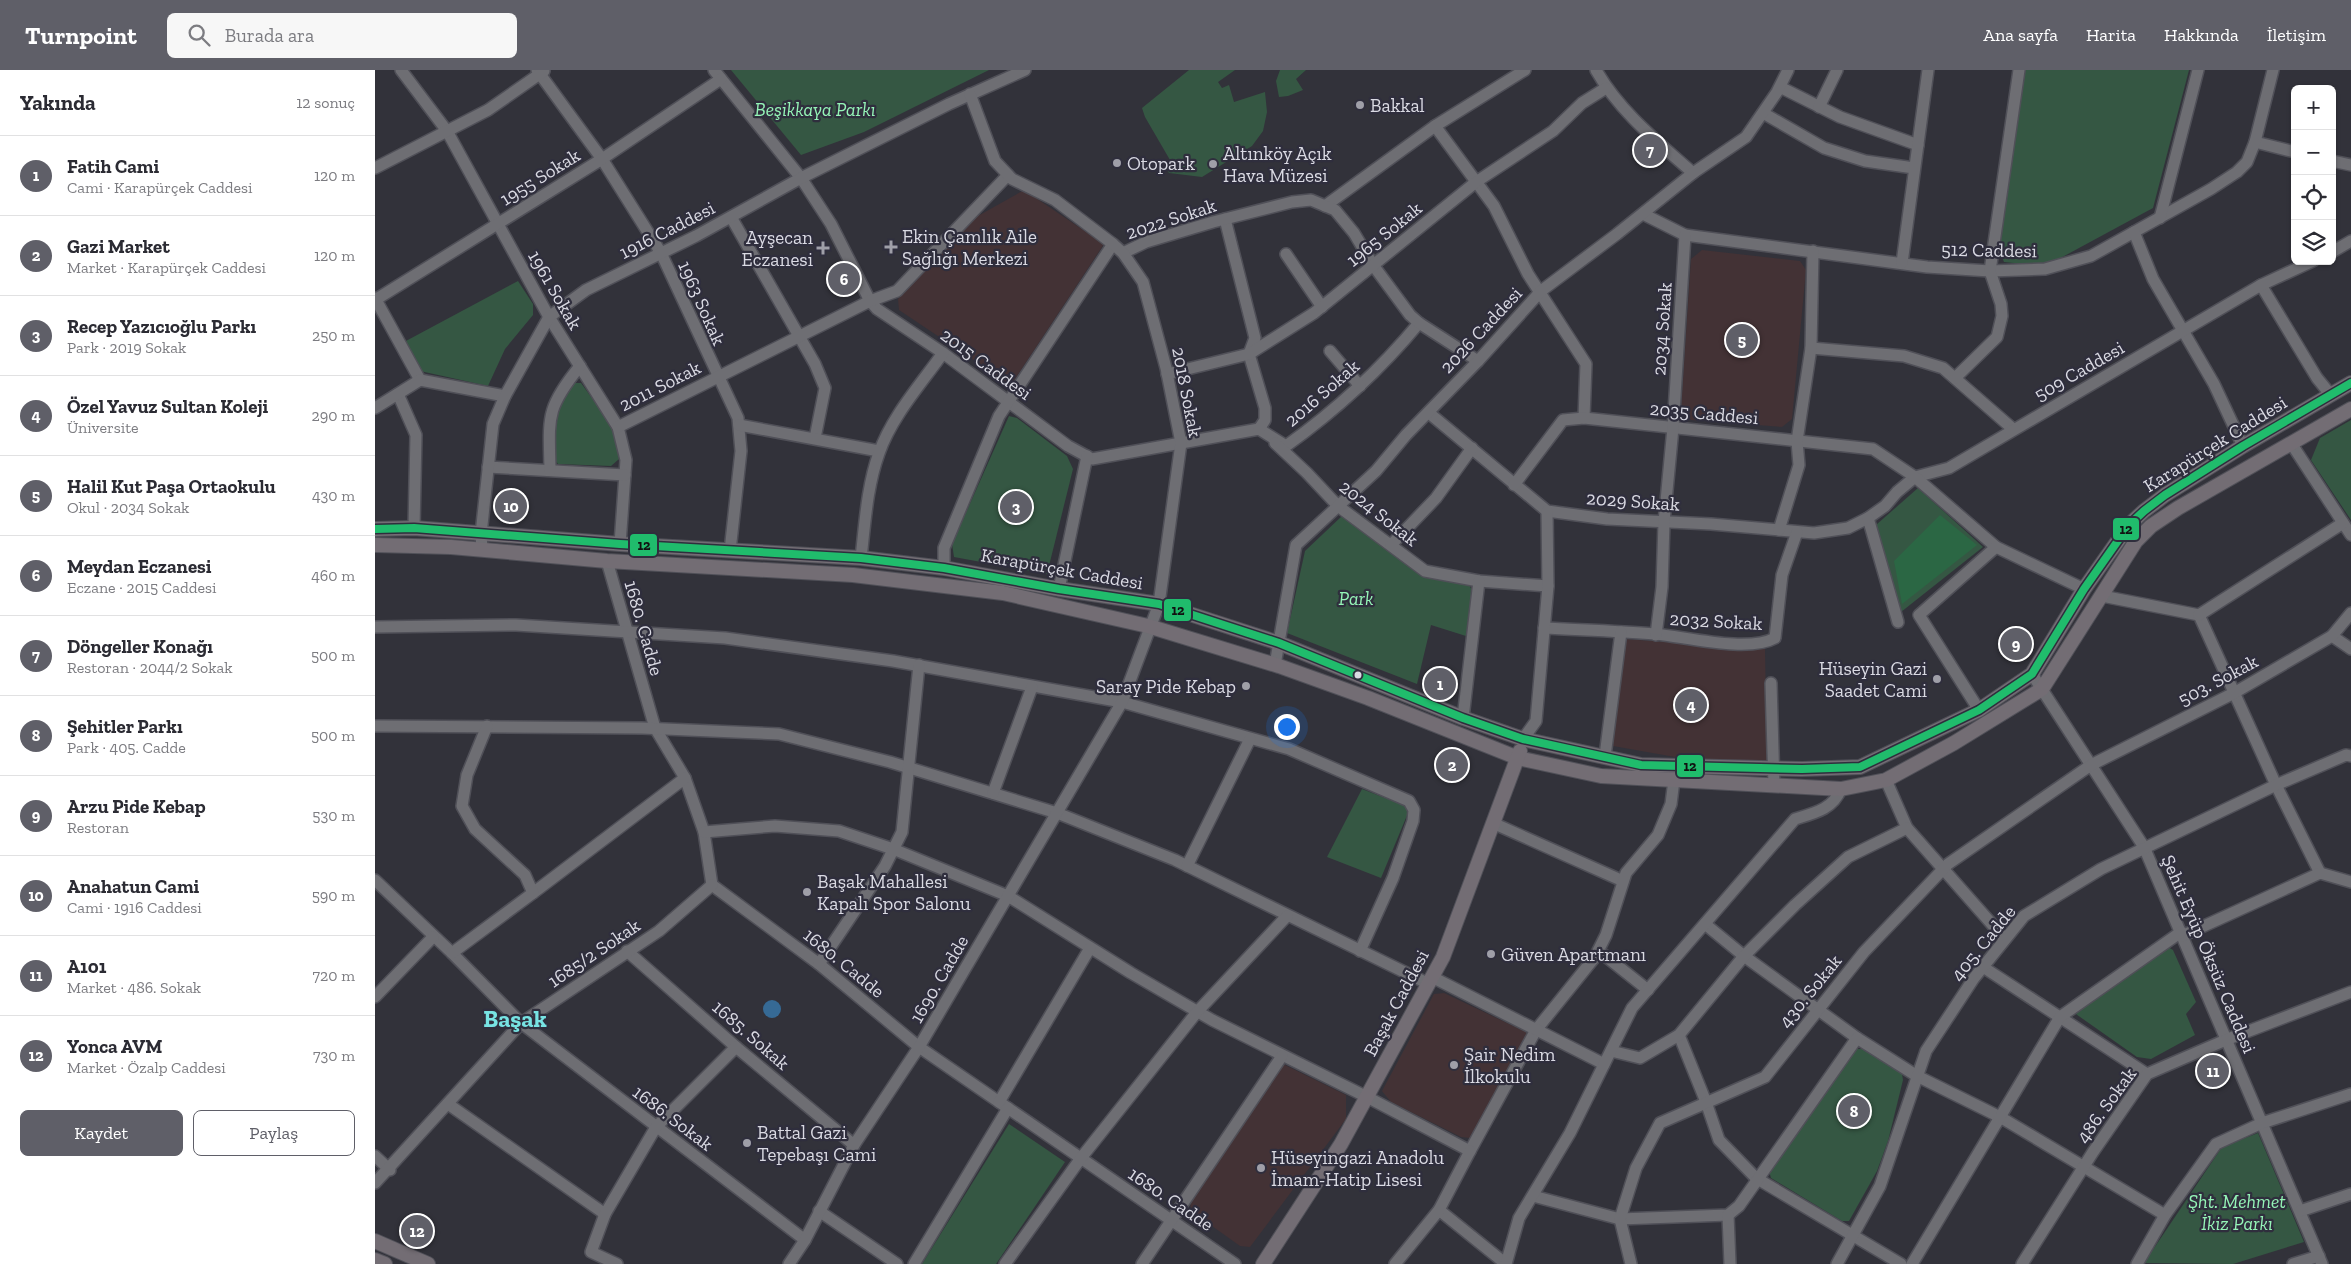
<!DOCTYPE html>
<html lang="tr">
<head>
<meta charset="utf-8">
<style>
  :root { --surface:#fff; --page:#f7f7f7; --text:#2b2b33; --muted:#7c7c81; --line:#e1e1e2; --accent:#5f5f68 }
  body { margin:0; font-family:"Zilla Slab",serif; background:var(--page); color:var(--text) }
  .controls { position:absolute; right:15px; top:15px; display:grid; overflow:hidden; border-radius:8px; box-shadow:0 1px 4px #0004 }
  .controls button { width:45px; height:45px; display:grid; place-items:center; padding:0; border:0; border-bottom:1px solid var(--line); background:var(--surface); color:var(--text); font:25px sans-serif }
  .you { position:absolute; left:911px; top:656px; width:18px; height:18px; margin:-12px; border:4px solid #fff; border-radius:50%; background:#1a73e8; box-shadow:0 0 0 8px #1a73e833 }
  .badge { display:grid; place-items:center; width:32px; height:32px; border-radius:50%; background:var(--accent); color:#fff; font-size:16px; font-weight:700 }
  .pin { position:absolute; translate:-50% -50%; border:2px solid #fff; box-shadow:0 1px 5px #0006 }
  .list { margin:0; padding:0; list-style:none }
  h2 { display:flex; justify-content:space-between; align-items:center; height:65px; margin:0; padding:0 20px; font-size:21px }
  h2 small { font-size:16px; font-weight:400; color:var(--muted) }
  .list li { display:grid; grid-template-columns:32px 1fr auto; gap:15px; align-items:center; box-sizing:border-box; height:80px; padding:0 20px; border-top:1px solid var(--line) }
  .list b { display:block; font-size:19px; white-space:nowrap }
  .list p { margin:0; font-size:16px; white-space:nowrap; color:var(--muted) }
  .list em { font-size:16px; font-style:normal; color:var(--muted) }
  .actions { display:flex; gap:10px; padding:15px 20px }
  .actions a { flex:1; padding:11px 0; border:1px solid var(--accent); border-radius:8px; text-align:center; font-size:18px; color:var(--accent) }
  .actions .main { background:var(--accent); color:#fff }
  .icon { flex:none; width:28px; height:28px; fill:none; stroke:currentColor; stroke-width:2; stroke-linecap:round; stroke-linejoin:round }
  .map { position:relative; flex:none; width:1976px; height:1194px; overflow:hidden }
  header { display:flex; align-items:center; gap:30px; box-sizing:border-box; height:70px; padding:0 25px; background:var(--accent); color:#fff }
  header strong { font-size:24px }
  nav { display:flex; gap:28px; margin-inline-start:auto; font-size:18px }
  .search { width:350px; height:45px; background:var(--page); display:flex; align-items:center; gap:12px; box-sizing:border-box; padding:0 18px; border-radius:8px; color:var(--muted); font-size:19px }
  main { display:flex }
  aside { flex:1; background:var(--surface) }
  .map>svg:first-child { display:block }
</style>
</head>
<body>
<header>
<strong>Turnpoint</strong>
<div class="search"><svg class="icon" aria-label="search" viewBox="0 0 24 24"><circle cx="10" cy="10" r="6"/><path d="M15 15l6 6"/></svg>Burada ara</div>
<nav><a>Ana sayfa</a><a>Harita</a><a>Hakkında</a><a>İletişim</a></nav>
</header>
<main>
<aside>
<h2>Yakında<small>12 sonuç</small></h2>
<ul class="list">
<li><span class="badge">1</span><div><b>Fatih Cami</b><p>Cami · Karapürçek Caddesi</p></div><em>120 m</em></li>
<li><span class="badge">2</span><div><b>Gazi Market</b><p>Market · Karapürçek Caddesi</p></div><em>120 m</em></li>
<li><span class="badge">3</span><div><b>Recep Yazıcıoğlu Parkı</b><p>Park · 2019 Sokak</p></div><em>250 m</em></li>
<li><span class="badge">4</span><div><b>Özel Yavuz Sultan Koleji</b><p>Üniversite</p></div><em>290 m</em></li>
<li><span class="badge">5</span><div><b>Halil Kut Paşa Ortaokulu</b><p>Okul · 2034 Sokak</p></div><em>430 m</em></li>
<li><span class="badge">6</span><div><b>Meydan Eczanesi</b><p>Eczane · 2015 Caddesi</p></div><em>460 m</em></li>
<li><span class="badge">7</span><div><b>Döngeller Konağı</b><p>Restoran · 2044/2 Sokak</p></div><em>500 m</em></li>
<li><span class="badge">8</span><div><b>Şehitler Parkı</b><p>Park · 405. Cadde</p></div><em>500 m</em></li>
<li><span class="badge">9</span><div><b>Arzu Pide Kebap</b><p>Restoran</p></div><em>530 m</em></li>
<li><span class="badge">10</span><div><b>Anahatun Cami</b><p>Cami · 1916 Caddesi</p></div><em>590 m</em></li>
<li><span class="badge">11</span><div><b>A101</b><p>Market · 486. Sokak</p></div><em>720 m</em></li>
<li><span class="badge">12</span><div><b>Yonca AVM</b><p>Market · Özalp Caddesi</p></div><em>730 m</em></li>
</ul>
<div class="actions"><a class="main">Kaydet</a><a>Paylaş</a></div>
</aside>
<div class="map">
<svg width="1976" height="1194" viewBox="0 0 1976 1194">
  <rect width="100%" height="100%" fill="#32323a"/>
  <g fill="#433235">
    <polygon points="649,120 729,174 636,315 524,240 523,229 594,151"/>
    <polygon points="1327,180 1425,191 1431,200 1417,349 1407,357 1316,350 1306,339 1316,189"/>
    <polygon points="1249,569 1390,579 1392,694 1317,690 1238,676"/>
    <polygon points="1069,923 1151,962 1151,970 1095,1068 1086,1067 1016,1032 1007,1021 1059,924"/>
    <polygon points="910,995 971,1025 971,1049 875,1177 865,1176 816,1141 815,1131 905,996"/>
  </g>
  <g fill="#355743">
    <polygon points="356,0 614,0 489,62 426,85"/>
    <polygon points="814,0 860,0 843,12 847,18 854,15 859,32 890,22 892,42 888,61 877,76 827,107 794,103 790,97 795,90 770,47 767,38"/>
    <polygon points="905,0 931,0 921,9 928,20 913,26 904,27 901,11"/>
    <polygon points="1650,0 1814,0 1778,138 1680,191 1657,195 1629,192 1624,180"/>
    <polygon points="143,211 158,234 158,245 130,279 113,316 45,301 29,272"/>
    <polygon points="198,313 206,313 238,357 244,389 236,396 183,394 178,387 180,343"/>
    <polygon points="634,346 642,348 692,386 698,399 672,504 579,487 577,474"/>
    <polygon points="1976,350 1976,450 1936,390 1945,368"/>
    <polygon points="1543,418 1608,477 1526,542 1501,455"/>
    <polygon points="967,446 1051,508 1094,515 1097,520 1091,566 1056,555 1042,614 912,563 930,481"/>
    <polygon points="987,719 1031,736 1033,743 1006,808 952,787"/>
    <polygon points="1793,877 1798,880 1821,932 1811,944 1820,965 1776,989 1762,987 1698,942"/>
    <polygon points="1482,979 1493,979 1527,1004 1528,1010 1513,1071 1502,1101 1474,1151 1467,1151 1396,1108 1394,1101"/>
    <polygon points="634,1054 690,1092 621,1194 547,1194"/>
    <polygon points="1883,1063 1929,1172 1858,1194 1769,1193 1847,1077"/>
  </g>
  <polygon fill="#2b6744" points="1565,445 1602,475 1527,534 1519,491"/>
  <circle fill="#366a95" cx="397" cy="939" r="9"/>
  <g fill="none" stroke-linecap="round" stroke-linejoin="round">
    <defs>
      <g id="minor">
        <polyline points="26,0 72,61 174,247 243,357 251,390 245,474"/>
        <polyline points="162,0 227,89 286,183 363,348 366,381 355,481"/>
        <path d="M339,0L426,108L456,154L495,231L502,239L568,283L693,376L717,389L884,359L911,376C960,341 1005,300 1044,253"/>
        <path d="M1221,0C1244,41 1283,72 1318,103"/>
        <polyline points="1405,17 1465,47 1543,75"/>
        <polyline points="1444,37 1462,0"/>
        <polyline points="1388,43 1449,78 1490,91 1539,98"/>
        <polyline points="1060,56 1119,136 1153,204 1211,294 1209,348"/>
        <polyline points="1880,72 1920,82"/>
        <polyline points="1957,91 1976,95"/>
        <polyline points="0,98 113,40 169,1"/>
        <polyline points="950,136 1060,56 1150,0"/>
        <polyline points="1268,144 1310,165 1552,197 1615,201 1670,199 1716,186 1836,119 1862,102 1872,92 1880,72 1898,0"/>
        <polyline points="356,147 440,294 450,318 440,368"/>
        <polyline points="1785,148 1823,0"/>
        <polyline points="850,149 880,268 874,284 890,338 890,350 884,359"/>
        <polyline points="1759,162 1778,209 1839,314 1868,376"/>
        <polyline points="1957,182 1976,171"/>
        <polyline points="748,183 771,172 838,152 917,132 936,130 960,140 979,163 998,195 1035,245 1044,253 1103,291"/>
        <polyline points="911,184 947,237"/>
        <polyline points="1527,193 1553,0"/>
        <polyline points="1886,215 1942,308 1955,324"/>
        <polyline points="0,228 45,310"/>
        <polyline points="0,230 227,89 346,9"/>
        <polyline points="1436,278 1529,286 1568,298 1638,359"/>
        <polyline points="955,281 985,316"/>
        <polyline points="792,304 874,284 939,243 1101,112 1178,61 1207,33 1231,18"/>
        <polyline points="1580,308 1622,267 1627,246 1626,234 1615,201 1644,0"/>
        <polyline points="45,310 130,326"/>
        <polyline points="23,324 41,365 39,458"/>
        <polyline points="0,338 45,310"/>
        <polyline points="1054,343 1172,441 1232,449 1336,454 1439,463 1473,458 1493,448 1510,436 1522,422 1540,407 1574,398 1886,215 1938,191"/>
        <polyline points="364,355 504,381"/>
        <polyline points="243,357 495,231 522,221 633,105"/>
        <polyline points="900,373 932,403 963,436 1050,501 1104,511 1173,516"/>
        <polyline points="1916,373 1976,465"/>
        <polyline points="113,397 250,405"/>
        <path d="M175,400C174,348 170,339 205,296"/>
        <polyline points="1139,415 1188,350 1209,348 1498,379 1540,407 1621,477 1709,519"/>
        <polyline points="1493,448 1523,552"/>
        <polyline points="1404,460 1424,395 1422,371 1436,278 1438,181"/>
        <polyline points="1016,475 1061,428 1097,378"/>
        <polyline points="107,480 106,464 118,354 130,326 174,247 211,220 321,166 426,108 574,34 650,0"/>
        <path d="M486,488C490,453 492,416 504,383C517,346 546,314 568,283"/>
        <polyline points="232,491 280,658 310,708 329,762 337,815 444,894 544,977 860,1194"/>
        <polyline points="569,498 569,478 624,346 738,174"/>
        <polyline points="684,519 712,386"/>
        <polyline points="1727,526 1824,545 1901,715 1945,803"/>
        <polyline points="1824,545 1968,453"/>
        <polyline points="0,557 141,555 350,568 518,591 747,632 914,679 1034,731 1039,740 1038,751 1018,808 985,881"/>
        <path d="M1169,558C1206,560 1243,561 1280,564C1312,567 1373,583 1400,568L1407,505L1422,462"/>
        <polyline points="1281,565 1287,517 1289,452 1298,358 1310,165"/>
        <polyline points="1957,566 1976,579"/>
        <polyline points="900,595 921,475 1001,401 1031,365 1103,291 1166,221 1242,164 1318,103 1371,67 1402,22 1413,0"/>
        <polyline points="1657,604 1769,777 1947,1194"/>
        <polyline points="1396,613 1399,716"/>
        <polyline points="1604,640 1544,545 1621,477"/>
        <polyline points="1088,648 1104,511"/>
        <polyline points="0,656 267,658 404,664 515,692 682,743 800,790 1054,914"/>
        <polyline points="1148,669 1161,651 1173,516 1172,441"/>
        <polyline points="1230,686 1246,562"/>
        <polyline points="1511,710 1532,758 1630,869"/>
        <polyline points="618,723 657,617"/>
        <polyline points="1120,754 1248,811"/>
        <polyline points="329,762 400,756 464,761 518,779 633,826 756,903 837,950 992,1027 1095,1081 1161,960 1220,887 1231,865 1251,803 1283,765 1296,734 1299,710"/>
        <polyline points="812,796 875,669"/>
        <polyline points="0,810 77,883 146,953 430,1170"/>
        <polyline points="158,823 310,708"/>
        <polyline points="1330,854 1369,886 1482,968 1542,1006 1625,1047 1790,1145"/>
        <polyline points="1807,866 1945,803 1976,812"/>
        <polyline points="252,881 361,977 479,1075"/>
        <polyline points="1224,881 1273,920"/>
        <polyline points="77,883 158,823 150,805 100,759 87,736 92,705 112,656"/>
        <polyline points="444,894 510,796 527,762 544,595"/>
        <polyline points="1608,897 1772,1004"/>
        <polyline points="1057,907 1229,994"/>
        <polyline points="0,927 58,867"/>
        <polyline points="1304,965 1331,1032 1344,1070 1381,1108 1526,1194"/>
        <polyline points="1236,981 1265,988 1304,965 1369,886 1420,835 1473,787 1532,758"/>
        <polyline points="624,1032 715,878"/>
        <polyline points="73,1034 230,1144"/>
        <polyline points="0,1086 15,1100"/>
        <polyline points="0,1113 146,953 284,861 337,815"/>
        <polyline points="1158,1126 1245,1149 1353,1145 1364,1136 1482,968"/>
        <polyline points="1064,1140 1131,1194"/>
        <polyline points="444,1141 522,1194"/>
        <polyline points="1925,1141 1976,1124"/>
        <polyline points="1353,1145 1355,1194"/>
        <polyline points="242,1194 216,1182 230,1144 281,1057 361,977"/>
        <polyline points="414,1194 430,1170 479,1075 544,977 747,632 784,534 806,373 791,298 768,212 748,183 738,174 680,130 637,109 620,91 595,24"/>
        <polyline points="539,1194 633,1038"/>
        <polyline points="630,1194 706,1088 822,942 912,846"/>
        <polyline points="767,1194 907,986"/>
        <polyline points="1020,1194 1064,1140 1095,1081"/>
        <path d="M1131,1194L1144,1148L1195,1063L1257,938L1420,749C1440,743 1458,739 1466,719"/>
        <polyline points="1256,1194 1245,1149 1261,1098 1285,1053 1390,1007 1489,882 1573,794 1716,695 1859,623 1957,566 1976,543"/>
        <polyline points="1462,1194 1505,1116 1551,981 1599,908 1649,846 1726,799 1901,715 1971,685 1976,686"/>
        <polyline points="1537,1194 1685,947 1806,862"/>
        <polyline points="1647,1194 1718,1082 1772,1004 1853,969 1976,922"/>
        <polyline points="1762,1194 1790,1145 1841,1074 1887,1053 1976,1024"/>
        <polyline points="1918,1194 1944,1186"/>
      </g>
      <g id="major">
        <polyline points="0,459 39,458 245,474 486,488 569,498 684,519 784,534 904,573 1088,648 1148,669 1266,695 1427,699 1485,697 1604,640 1657,604 1709,519 1754,455 1769,441 1790,425 1868,376 1976,313"/>
        <polyline points="0,475 76,477 232,491 478,505 628,523 773,556 904,596 993,628 1143,688 1226,706 1466,719 1511,710 1579,673 1667,619 1761,471 1776,456 1803,438 1976,339"/>
        <polyline points="0,1171 53,1194"/>
        <polyline points="0,1190 10,1194"/>
        <polyline points="888,1194 966,1074 1068,887 1145,681"/>
      </g>
    </defs>
    <use href="#minor" stroke="#505058" stroke-width="14"/>
    <use href="#major" stroke="#505058" stroke-width="16"/>
    <use href="#minor" stroke="#6e6e73" stroke-width="11"/>
    <use href="#major" stroke="#736d74" stroke-width="14"/>
    <defs>
      <polyline id="bus-1" points="0,459 39,458 245,474 486,488 569,498 684,519 784,534 904,573 1088,648 1148,669 1266,695 1427,699 1485,697 1604,640 1657,604 1709,519 1754,455 1769,441 1790,425 1868,376 1976,313"/>
    </defs>
    <use href="#bus-1" stroke="#2f2e3d" stroke-width="11"/>
    <use href="#bus-1" stroke="#20bc6c" stroke-width="8"/>
  </g>
  <g fill="#9f9fa8" stroke="#2f2e3d" stroke-width="2">
    <circle cx="985" cy="35" r="5"/>
    <circle cx="742" cy="93" r="5"/>
    <circle cx="838" cy="94" r="5"/>
    <path d="M513.5 169.5h5v5h5v5h-5v5h-5v-5h-5v-5h5z"/>
    <path d="M445.5 170.5h5v5h5v5h-5v5h-5v-5h-5v-5h5z"/>
    <circle cx="1562" cy="609" r="5"/>
    <circle cx="871" cy="616" r="5"/>
    <circle cx="432" cy="822" r="5"/>
    <circle cx="1116" cy="884" r="5"/>
    <circle cx="1079" cy="995" r="5"/>
    <circle cx="372" cy="1073" r="5"/>
    <circle cx="886" cy="1098" r="5"/>
  </g>
  <circle fill="#dadae3" stroke="#2f2e3d" stroke-width="2" cx="983" cy="605" r="4.5"/>
  <g text-anchor="middle" dominant-baseline="central" stroke-width="4.5" stroke-linejoin="round" paint-order="stroke">
    <g font-size="19" fill="#dadae3" stroke="#2f2e3d" text-anchor="start">
      <text x="995" y="35">Bakkal</text>
      <text x="848" y="83">Altınköy Açık<tspan x="848" dy="22">Hava Müzesi</tspan></text>
      <text x="752" y="93">Otopark</text>
      <text x="527" y="166">Ekin Çamlık Aile<tspan x="527" dy="22">Sağlığı Merkezi</tspan></text>
      <text x="438" y="167" text-anchor="end">Ayşecan<tspan x="438" dy="22">Eczanesi</tspan></text>
      <text x="1552" y="598" text-anchor="end">Hüseyin Gazi<tspan x="1552" dy="22">Saadet Cami</tspan></text>
      <text x="861" y="616" text-anchor="end">Saray Pide Kebap</text>
      <text x="442" y="811">Başak Mahallesi<tspan x="442" dy="22">Kapalı Spor Salonu</tspan></text>
      <text x="1126" y="884">Güven Apartmanı</text>
      <text x="1089" y="984">Şair Nedim<tspan x="1089" dy="22">İlkokulu</tspan></text>
      <text x="382" y="1062">Battal Gazi<tspan x="382" dy="22">Tepebaşı Cami</tspan></text>
      <text x="896" y="1087">Hüseyingazi Anadolu<tspan x="896" dy="22">İmam-Hatip Lisesi</tspan></text>
    </g>
    <g font-size="19" font-style="italic" fill="#95f5b7" stroke="#2f2e3d">
      <text x="440" y="39">Beşikkaya Parkı</text>
      <text x="981" y="528">Park</text>
      <text x="1862" y="1131">Şht. Mehmet<tspan x="1862" dy="22">İkiz Parkı</tspan></text>
    </g>
    <g font-size="19" fill="#dadae3" stroke="#2f2e3d">
      <text transform="translate(165 107) rotate(-32)">1955 Sokak</text>
      <text transform="translate(796 149) rotate(-18)">2022 Sokak</text>
      <text transform="translate(292 160) rotate(-27)">1916 Caddesi</text>
      <text transform="translate(1009 164) rotate(-39)">1965 Sokak</text>
      <text transform="translate(1614 180) rotate(1)">512 Caddesi</text>
      <text transform="translate(180 220) rotate(60)">1961 Sokak</text>
      <text transform="translate(327 233) rotate(66)">1963 Sokak</text>
      <text transform="translate(1287 259) rotate(-86)">2034 Sokak</text>
      <text transform="translate(1106 260) rotate(-47)">2026 Caddesi</text>
      <text transform="translate(611 294) rotate(36)">2015 Caddesi</text>
      <text transform="translate(1704 301) rotate(-30)">509 Caddesi</text>
      <text transform="translate(285 316) rotate(-27)">2011 Sokak</text>
      <text transform="translate(812 322) rotate(79)">2018 Sokak</text>
      <text transform="translate(947 323) rotate(-41)">2016 Sokak</text>
      <text transform="translate(1329 343) rotate(5)">2035 Caddesi</text>
      <text transform="translate(1840 374) rotate(-32)">Karapürçek Caddesi</text>
      <text transform="translate(1258 431) rotate(4)">2029 Sokak</text>
      <text transform="translate(1004 443) rotate(38)">2024 Sokak</text>
      <text transform="translate(687 499) rotate(10)">Karapürçek Caddesi</text>
      <text transform="translate(1341 551) rotate(3)">2032 Sokak</text>
      <text transform="translate(269 558) rotate(74)">1680. Cadde</text>
      <text transform="translate(1843 610) rotate(-28)">503. Sokak</text>
      <text transform="translate(1608 873) rotate(-51)">405. Cadde</text>
      <text transform="translate(219 883) rotate(-34)">1685/2 Sokak</text>
      <text transform="translate(1834 884) rotate(67)">Şehit Eyüp Öksüz Caddesi</text>
      <text transform="translate(469 893) rotate(39)">1680. Cadde</text>
      <text transform="translate(564 909) rotate(-60)">1690. Cadde</text>
      <text transform="translate(1435 921) rotate(-51)">430. Sokak</text>
      <text transform="translate(1021 933) rotate(-62)">Başak Caddesi</text>
      <text transform="translate(376 965) rotate(41)">1685. Sokak</text>
      <text transform="translate(1731 1035) rotate(-54)">486. Sokak</text>
      <text transform="translate(298 1048) rotate(37)">1686. Sokak</text>
      <text transform="translate(796 1129) rotate(34)">1680. Cadde</text>
    </g>
    <g font-size="24" font-weight="bold" fill="#77e3e3" stroke="#2f2e3d">
      <text x="140" y="948">Başak</text>
    </g>
  </g>
  <g stroke="#2f2e3d" stroke-width="2">
    <rect x="1737" y="447" width="28" height="24" rx="5" fill="#20bc6c"/>
    <rect x="254" y="463" width="29" height="24" rx="5" fill="#20bc6c"/>
    <rect x="788" y="528" width="29" height="24" rx="5" fill="#20bc6c"/>
    <rect x="1301" y="684" width="28" height="24" rx="5" fill="#20bc6c"/>
  </g>
  <g font-size="14" text-anchor="middle" font-weight="bold" fill="#111">
    <text x="1751" y="464">12</text>
    <text x="269" y="480">12</text>
    <text x="803" y="545">12</text>
    <text x="1315" y="701">12</text>
  </g>
</svg>
<div class="controls">
<button>+</button>
<button>−</button>
<button><svg class="icon" aria-label="locate" viewBox="0 0 24 24"><circle cx="12" cy="12" r="6"/><path d="M12 2v4M12 18v4M2 12h4M18 12h4"/></svg></button>
<button><svg class="icon" aria-label="layers" viewBox="0 0 24 24"><path d="M12 4l9 5-9 5-9-5zM3 14l9 5 9-5"/></svg></button>
</div>
<div class="you"></div>
<div class="pin badge" style="left:1065px;top:614px">1</div>
<div class="pin badge" style="left:1077px;top:695px">2</div>
<div class="pin badge" style="left:641px;top:437px">3</div>
<div class="pin badge" style="left:1316px;top:635px">4</div>
<div class="pin badge" style="left:1367px;top:270px">5</div>
<div class="pin badge" style="left:469px;top:209px">6</div>
<div class="pin badge" style="left:1275px;top:80px">7</div>
<div class="pin badge" style="left:1479px;top:1041px">8</div>
<div class="pin badge" style="left:1641px;top:574px">9</div>
<div class="pin badge" style="left:136px;top:436px">10</div>
<div class="pin badge" style="left:1838px;top:1001px">11</div>
<div class="pin badge" style="left:42px;top:1161px">12</div>
</div>
</main>
</body>
</html>
